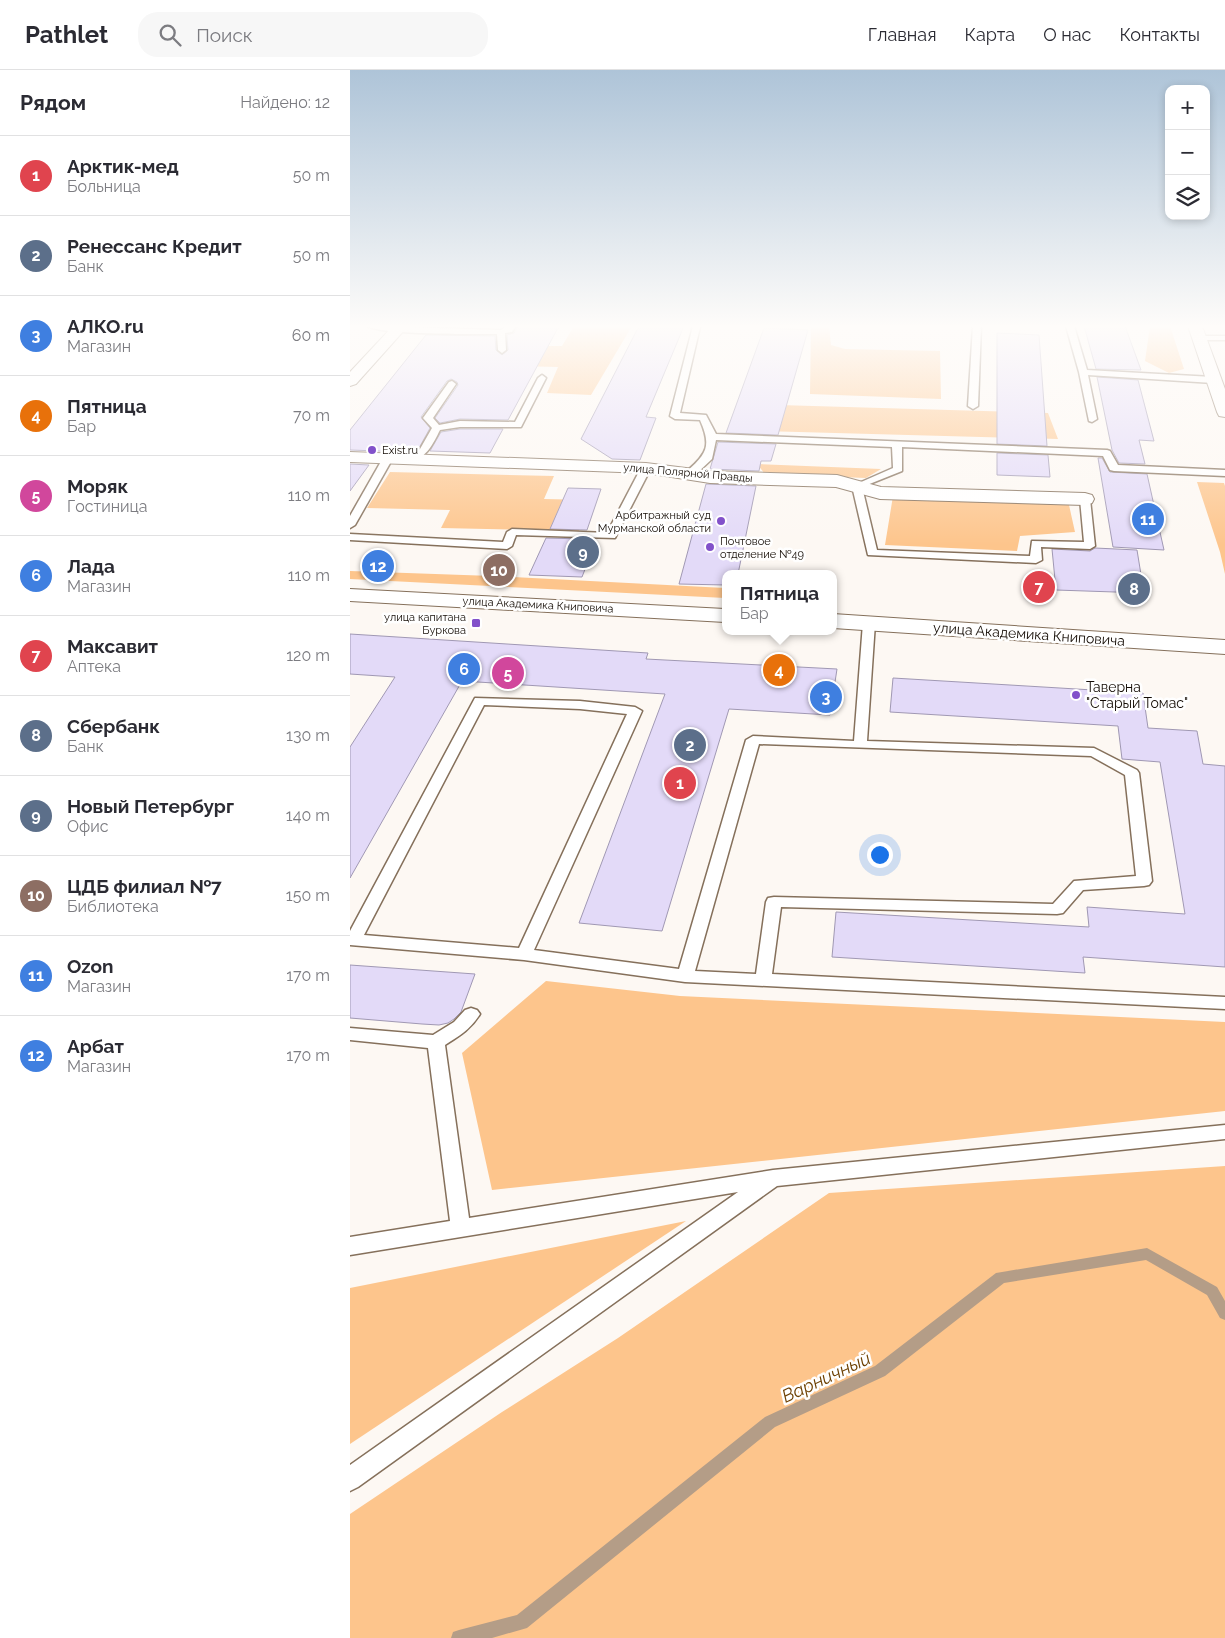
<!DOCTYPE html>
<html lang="ru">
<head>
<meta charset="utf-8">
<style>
  :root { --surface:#fff; --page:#f7f7f7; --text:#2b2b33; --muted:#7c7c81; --line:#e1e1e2; --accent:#db2777 }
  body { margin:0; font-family:Raleway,sans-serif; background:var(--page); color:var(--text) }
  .controls { position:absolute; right:15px; top:15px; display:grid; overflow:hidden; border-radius:10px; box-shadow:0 2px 8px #0003 }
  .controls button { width:45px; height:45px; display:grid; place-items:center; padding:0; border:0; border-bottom:1px solid var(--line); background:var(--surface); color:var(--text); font:25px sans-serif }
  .you { position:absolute; left:529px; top:784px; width:18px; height:18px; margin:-12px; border:4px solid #fff; border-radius:50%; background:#1a73e8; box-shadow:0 0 0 8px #1a73e833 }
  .badge { display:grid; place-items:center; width:32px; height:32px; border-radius:50%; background:var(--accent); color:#fff; font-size:16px; font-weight:700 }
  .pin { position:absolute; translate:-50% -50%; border:2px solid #fff; box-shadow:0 1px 5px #0006 }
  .popup { position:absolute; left:372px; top:500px; width:115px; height:65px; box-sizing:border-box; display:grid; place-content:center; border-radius:10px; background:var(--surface); filter:drop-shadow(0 1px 4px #0005); font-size:16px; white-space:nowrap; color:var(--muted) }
  .popup b { font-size:19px; color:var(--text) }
  .popup::after { content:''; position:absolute; left:50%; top:100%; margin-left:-10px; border:10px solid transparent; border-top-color:var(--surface) }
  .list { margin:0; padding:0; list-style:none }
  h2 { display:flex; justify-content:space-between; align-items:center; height:65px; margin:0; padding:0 20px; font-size:21px }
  h2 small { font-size:16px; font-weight:400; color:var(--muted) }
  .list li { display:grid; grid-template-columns:32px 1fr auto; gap:15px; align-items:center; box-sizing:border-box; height:80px; padding:0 20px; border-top:1px solid var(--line) }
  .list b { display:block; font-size:19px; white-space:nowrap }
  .list p { margin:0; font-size:16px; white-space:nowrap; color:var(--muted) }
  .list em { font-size:16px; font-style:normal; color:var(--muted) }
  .icon { flex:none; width:28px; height:28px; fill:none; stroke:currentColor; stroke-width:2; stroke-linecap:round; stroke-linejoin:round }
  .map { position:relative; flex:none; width:875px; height:1568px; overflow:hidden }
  header { display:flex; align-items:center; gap:30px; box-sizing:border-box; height:70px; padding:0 25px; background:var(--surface); border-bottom:1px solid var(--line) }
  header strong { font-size:24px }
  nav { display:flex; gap:28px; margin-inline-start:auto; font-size:18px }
  .search { width:350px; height:45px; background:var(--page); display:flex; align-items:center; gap:12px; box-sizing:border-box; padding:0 18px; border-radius:20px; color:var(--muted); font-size:19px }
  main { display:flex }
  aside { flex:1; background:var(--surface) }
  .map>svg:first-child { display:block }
</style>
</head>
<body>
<header>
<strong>Pathlet</strong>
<div class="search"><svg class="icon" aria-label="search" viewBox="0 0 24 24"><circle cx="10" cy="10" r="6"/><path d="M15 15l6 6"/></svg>Поиск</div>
<nav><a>Главная</a><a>Карта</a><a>О нас</a><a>Контакты</a></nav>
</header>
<main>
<aside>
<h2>Рядом<small>Найдено: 12</small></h2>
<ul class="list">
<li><span class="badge" style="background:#e0444e">1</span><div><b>Арктик-мед</b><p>Больница</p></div><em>50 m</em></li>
<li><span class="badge" style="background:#5c6f8a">2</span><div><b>Ренессанс Кредит</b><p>Банк</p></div><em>50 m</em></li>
<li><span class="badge" style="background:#3f7fe0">3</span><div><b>АЛКО.ru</b><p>Магазин</p></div><em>60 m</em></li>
<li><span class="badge" style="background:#e8710a">4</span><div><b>Пятница</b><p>Бар</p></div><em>70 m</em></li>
<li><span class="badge" style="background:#d1479c">5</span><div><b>Моряк</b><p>Гостиница</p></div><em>110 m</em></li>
<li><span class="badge" style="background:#3f7fe0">6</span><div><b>Лада</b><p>Магазин</p></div><em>110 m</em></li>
<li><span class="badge" style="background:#e0444e">7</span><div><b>Максавит</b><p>Аптека</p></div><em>120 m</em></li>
<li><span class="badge" style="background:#5c6f8a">8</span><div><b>Сбербанк</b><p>Банк</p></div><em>130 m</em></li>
<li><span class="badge" style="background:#5c6f8a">9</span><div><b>Новый Петербург</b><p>Офис</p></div><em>140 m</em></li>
<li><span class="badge" style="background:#8d6e63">10</span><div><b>ЦДБ филиал №7</b><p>Библиотека</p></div><em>150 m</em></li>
<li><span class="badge" style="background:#3f7fe0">11</span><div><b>Ozon</b><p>Магазин</p></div><em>170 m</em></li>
<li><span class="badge" style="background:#3f7fe0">12</span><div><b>Арбат</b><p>Магазин</p></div><em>170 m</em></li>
</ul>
</aside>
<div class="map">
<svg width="875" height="1568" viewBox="0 0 875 1568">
  <rect width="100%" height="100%" fill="#fdf8f3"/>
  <g fill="#fdc58c">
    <polygon points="224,256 282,256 241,325 197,323 208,297 166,296 180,276 212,276"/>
    <polygon points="458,256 479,256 481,275 495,279 590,281 591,329 460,324 461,256"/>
    <polygon points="800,256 820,256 834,299 819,303 795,291"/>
    <polygon points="391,334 698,343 708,369 378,360"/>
    <polygon points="407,394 531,399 516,408 415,404"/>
    <polygon points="40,402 204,406 194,429 240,430 229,461 91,458 100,440 17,438"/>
    <polygon points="847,412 874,413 875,416 875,504 870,482"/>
    <polygon points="543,426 719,435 725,462 670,466 667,481 535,475"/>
    <polygon points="0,501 142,506 375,518 375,528 0,509"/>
    <polygon points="196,911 330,926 875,952 875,1041 142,1120 112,983"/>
    <polygon points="875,1096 875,1568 0,1568 0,1444 152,1342 268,1268 479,1123"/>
    <polygon points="336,1151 0,1374 0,1218"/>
  </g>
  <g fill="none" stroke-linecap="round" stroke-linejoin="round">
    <polygon fill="#b49d87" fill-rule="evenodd" points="797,1178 867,1217 875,1231 875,1250 870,1248 857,1225 796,1190 654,1213 535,1306 425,1357 177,1558 142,1568 101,1568 103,1562 109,1560 167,1545 415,1347 525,1296 646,1203"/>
  </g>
  <g fill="#e3daf8" stroke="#a098b3">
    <polygon points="168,256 209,256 158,350 110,349 90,353 85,348 108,315 107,312 101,309 97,311 71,347 80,358 69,378 65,380 58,380 57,382 0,380 0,360 76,265 145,266 146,280 152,285 158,280 157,265 164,263"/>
    <polygon points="289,256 334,256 296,347 306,348 290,390 262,389 231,369"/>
    <polygon points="734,256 775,256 791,300 746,299"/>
    <polygon points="414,258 458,260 428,365 376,363"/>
    <polygon points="647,263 689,265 697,376 647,374"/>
    <polygon points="747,307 788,310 804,371 789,370 795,394 769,393 762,380"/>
    <polygon points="110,359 153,359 140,383 80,381 91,362"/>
    <polygon points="368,372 426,374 421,391 411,391 409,401 360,399"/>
    <polygon points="647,383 698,385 700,407 647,405"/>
    <polygon points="748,388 752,388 760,402 797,404 814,480 763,477"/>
    <polygon points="0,394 19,395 0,421"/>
    <polygon points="356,414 406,416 388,504 375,504 375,515 329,514"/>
    <polygon points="218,418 251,419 237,460 200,459"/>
    <polygon points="196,468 233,469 231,475 244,476 232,507 179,505"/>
    <polygon points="745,478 787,480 794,523 706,520 702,479 740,481"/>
    <polygon points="0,564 298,583 296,589 487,599 480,645 379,639 312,861 229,853 315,624 112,611 0,808 0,677 45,607 0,604"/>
    <polygon points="543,608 793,623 798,658 847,661 853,694 875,696 875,897 733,887 735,903 482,887 486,842 739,857 737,837 835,844 810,692 772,689 768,656 540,642"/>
    <polygon points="0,895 125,904 111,942 104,949 98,953 89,955 72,954 0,948"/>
  </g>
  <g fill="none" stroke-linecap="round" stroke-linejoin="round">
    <defs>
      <g id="lane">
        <path d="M18,256L151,260L158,256H166L162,262L155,263L156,280L152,283L148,280L147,264C126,264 30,265 18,256Z"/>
        <path d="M343,256L350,257L330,343L356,345L366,364L757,380L760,381L768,395L875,400V406L764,401L760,400L753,386L552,377V401L512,417L527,480L680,486L682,471L734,472L730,429L735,426L740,429L745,476L740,479L691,477L692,490L686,493L518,485L502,416L543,398L542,377L366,370L362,389L345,405H337V401C358,383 361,375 350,350L325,349L320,346Z"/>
        <polygon points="623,256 631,256 628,336 623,339 618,336"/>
        <polygon points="716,256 724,256 737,300 863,307 867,310 863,313 738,305 747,349 742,352 739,351 729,302"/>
        <polygon points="846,266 875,266 875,270 849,270 845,268"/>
        <path d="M192,305L196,308L171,357H110L90,360C83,374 77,387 61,392L56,389L70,379L82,358L73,348L99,312L102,311L106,314L83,348L89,355L110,351L165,352L188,308Z"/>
        <polygon points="38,385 43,388 5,455 0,458 0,446 33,388"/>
        <polygon points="296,395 301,398 265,468 166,465 162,476 157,479 0,470 0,464 153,472 157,462 162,459 257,463 291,398"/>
        <path d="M519,549L525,553L517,671L744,678L787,700L789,703L802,811L799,815L794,816L733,820L713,843L707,844L431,837L422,904L875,927V939L335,912L174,890L0,875V861L125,628L230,631L285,637L292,641L184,880L329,899L396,670L403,666L504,671L513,553ZM134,635L230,639L277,644L169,878L14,865ZM409,674L741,686L775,705L786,806L724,811L703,834L424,827L418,828L416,832L406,904L345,901Z"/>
        <path d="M121,938L127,940L130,944C121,959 109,966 95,975L119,1148L423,1100L875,1055V1069L427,1116L8,1417L0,1421V1395L388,1122L0,1185V1167L100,1151L78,978L0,970V958L83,965L104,952L115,940Z"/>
      </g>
      <polygon id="street" points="0,382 296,393 360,401 487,405 531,417 735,423 742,425 744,429 742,433 735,435 530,429 486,417 360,413 296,403 0,392"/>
      <g id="secondary">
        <polygon points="43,256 58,256 6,314 0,316 0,302"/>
        <polygon points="838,256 852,256 875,319 875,347 869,346 867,342"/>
        <polygon points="0,519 375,539 375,552 0,531"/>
        <polygon points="483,544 875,570 875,584 483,558"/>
      </g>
    </defs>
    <use href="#lane" stroke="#85705b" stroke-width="3"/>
    <use href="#street" stroke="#85705b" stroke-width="2"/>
    <use href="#secondary" stroke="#85705b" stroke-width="2"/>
    <use href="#lane" fill="#fff" fill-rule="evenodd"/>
    <use href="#street" fill="#fff" fill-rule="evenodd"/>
    <use href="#secondary" fill="#fff" fill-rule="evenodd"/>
  </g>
  <linearGradient id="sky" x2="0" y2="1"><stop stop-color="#aec4d8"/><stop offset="0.54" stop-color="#fefcfa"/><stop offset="1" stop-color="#fefcfa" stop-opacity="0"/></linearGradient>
  <rect width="875" height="475" fill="url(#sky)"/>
  <g fill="#8251ca" stroke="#fff" stroke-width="2">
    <circle cx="22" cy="380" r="5"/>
    <circle cx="371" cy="451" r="5"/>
    <circle cx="360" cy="477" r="5"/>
    <rect x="121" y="548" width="10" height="10" rx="2.5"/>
    <circle cx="726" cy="625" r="5"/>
  </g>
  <g text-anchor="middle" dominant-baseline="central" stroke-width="5" stroke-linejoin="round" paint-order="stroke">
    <g font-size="11" fill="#140c05" stroke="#fff" text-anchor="start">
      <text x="32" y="380">Exist.ru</text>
      <text x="361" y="445" text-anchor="end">Арбитражный суд<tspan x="361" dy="13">Мурманской области</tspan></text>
      <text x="370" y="471">Почтовое<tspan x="370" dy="13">отделение №49</tspan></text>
      <text x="116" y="547" text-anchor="end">улица капитана<tspan x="116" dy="13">Буркова</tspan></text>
    </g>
    <g font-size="11" fill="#140c05" stroke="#fff">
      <text transform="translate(338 403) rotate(5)">улица Полярной Правды</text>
      <text transform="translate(188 535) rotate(3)">улица Академика Книповича</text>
    </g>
    <g font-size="14" fill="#140c05" stroke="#fff">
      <text transform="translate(679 564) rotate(4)">улица Академика Книповича</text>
    </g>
    <g font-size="14" fill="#140c05" stroke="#fff" text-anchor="start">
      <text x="736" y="617">Таверна<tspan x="736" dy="16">"Старый Томас"</tspan></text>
    </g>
    <g font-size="18" font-style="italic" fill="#6e4103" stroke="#fff">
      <text transform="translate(476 1307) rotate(-25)">Варничный</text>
    </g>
  </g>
</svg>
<div class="controls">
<button>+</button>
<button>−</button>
<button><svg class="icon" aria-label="layers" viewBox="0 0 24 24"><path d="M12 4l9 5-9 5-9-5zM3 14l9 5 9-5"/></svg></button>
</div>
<div class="you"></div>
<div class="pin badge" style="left:330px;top:713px;background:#e0444e">1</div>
<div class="pin badge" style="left:340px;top:675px;background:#5c6f8a">2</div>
<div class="pin badge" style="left:476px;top:627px;background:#3f7fe0">3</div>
<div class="pin badge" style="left:429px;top:600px;background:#e8710a">4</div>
<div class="popup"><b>Пятница</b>Бар</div>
<div class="pin badge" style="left:158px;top:603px;background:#d1479c">5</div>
<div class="pin badge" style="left:114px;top:599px;background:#3f7fe0">6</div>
<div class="pin badge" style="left:689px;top:517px;background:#e0444e">7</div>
<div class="pin badge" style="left:784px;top:519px;background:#5c6f8a">8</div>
<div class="pin badge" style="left:233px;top:482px;background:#5c6f8a">9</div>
<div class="pin badge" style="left:149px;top:500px;background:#8d6e63">10</div>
<div class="pin badge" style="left:798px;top:449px;background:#3f7fe0">11</div>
<div class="pin badge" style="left:28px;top:496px;background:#3f7fe0">12</div>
</div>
</main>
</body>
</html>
